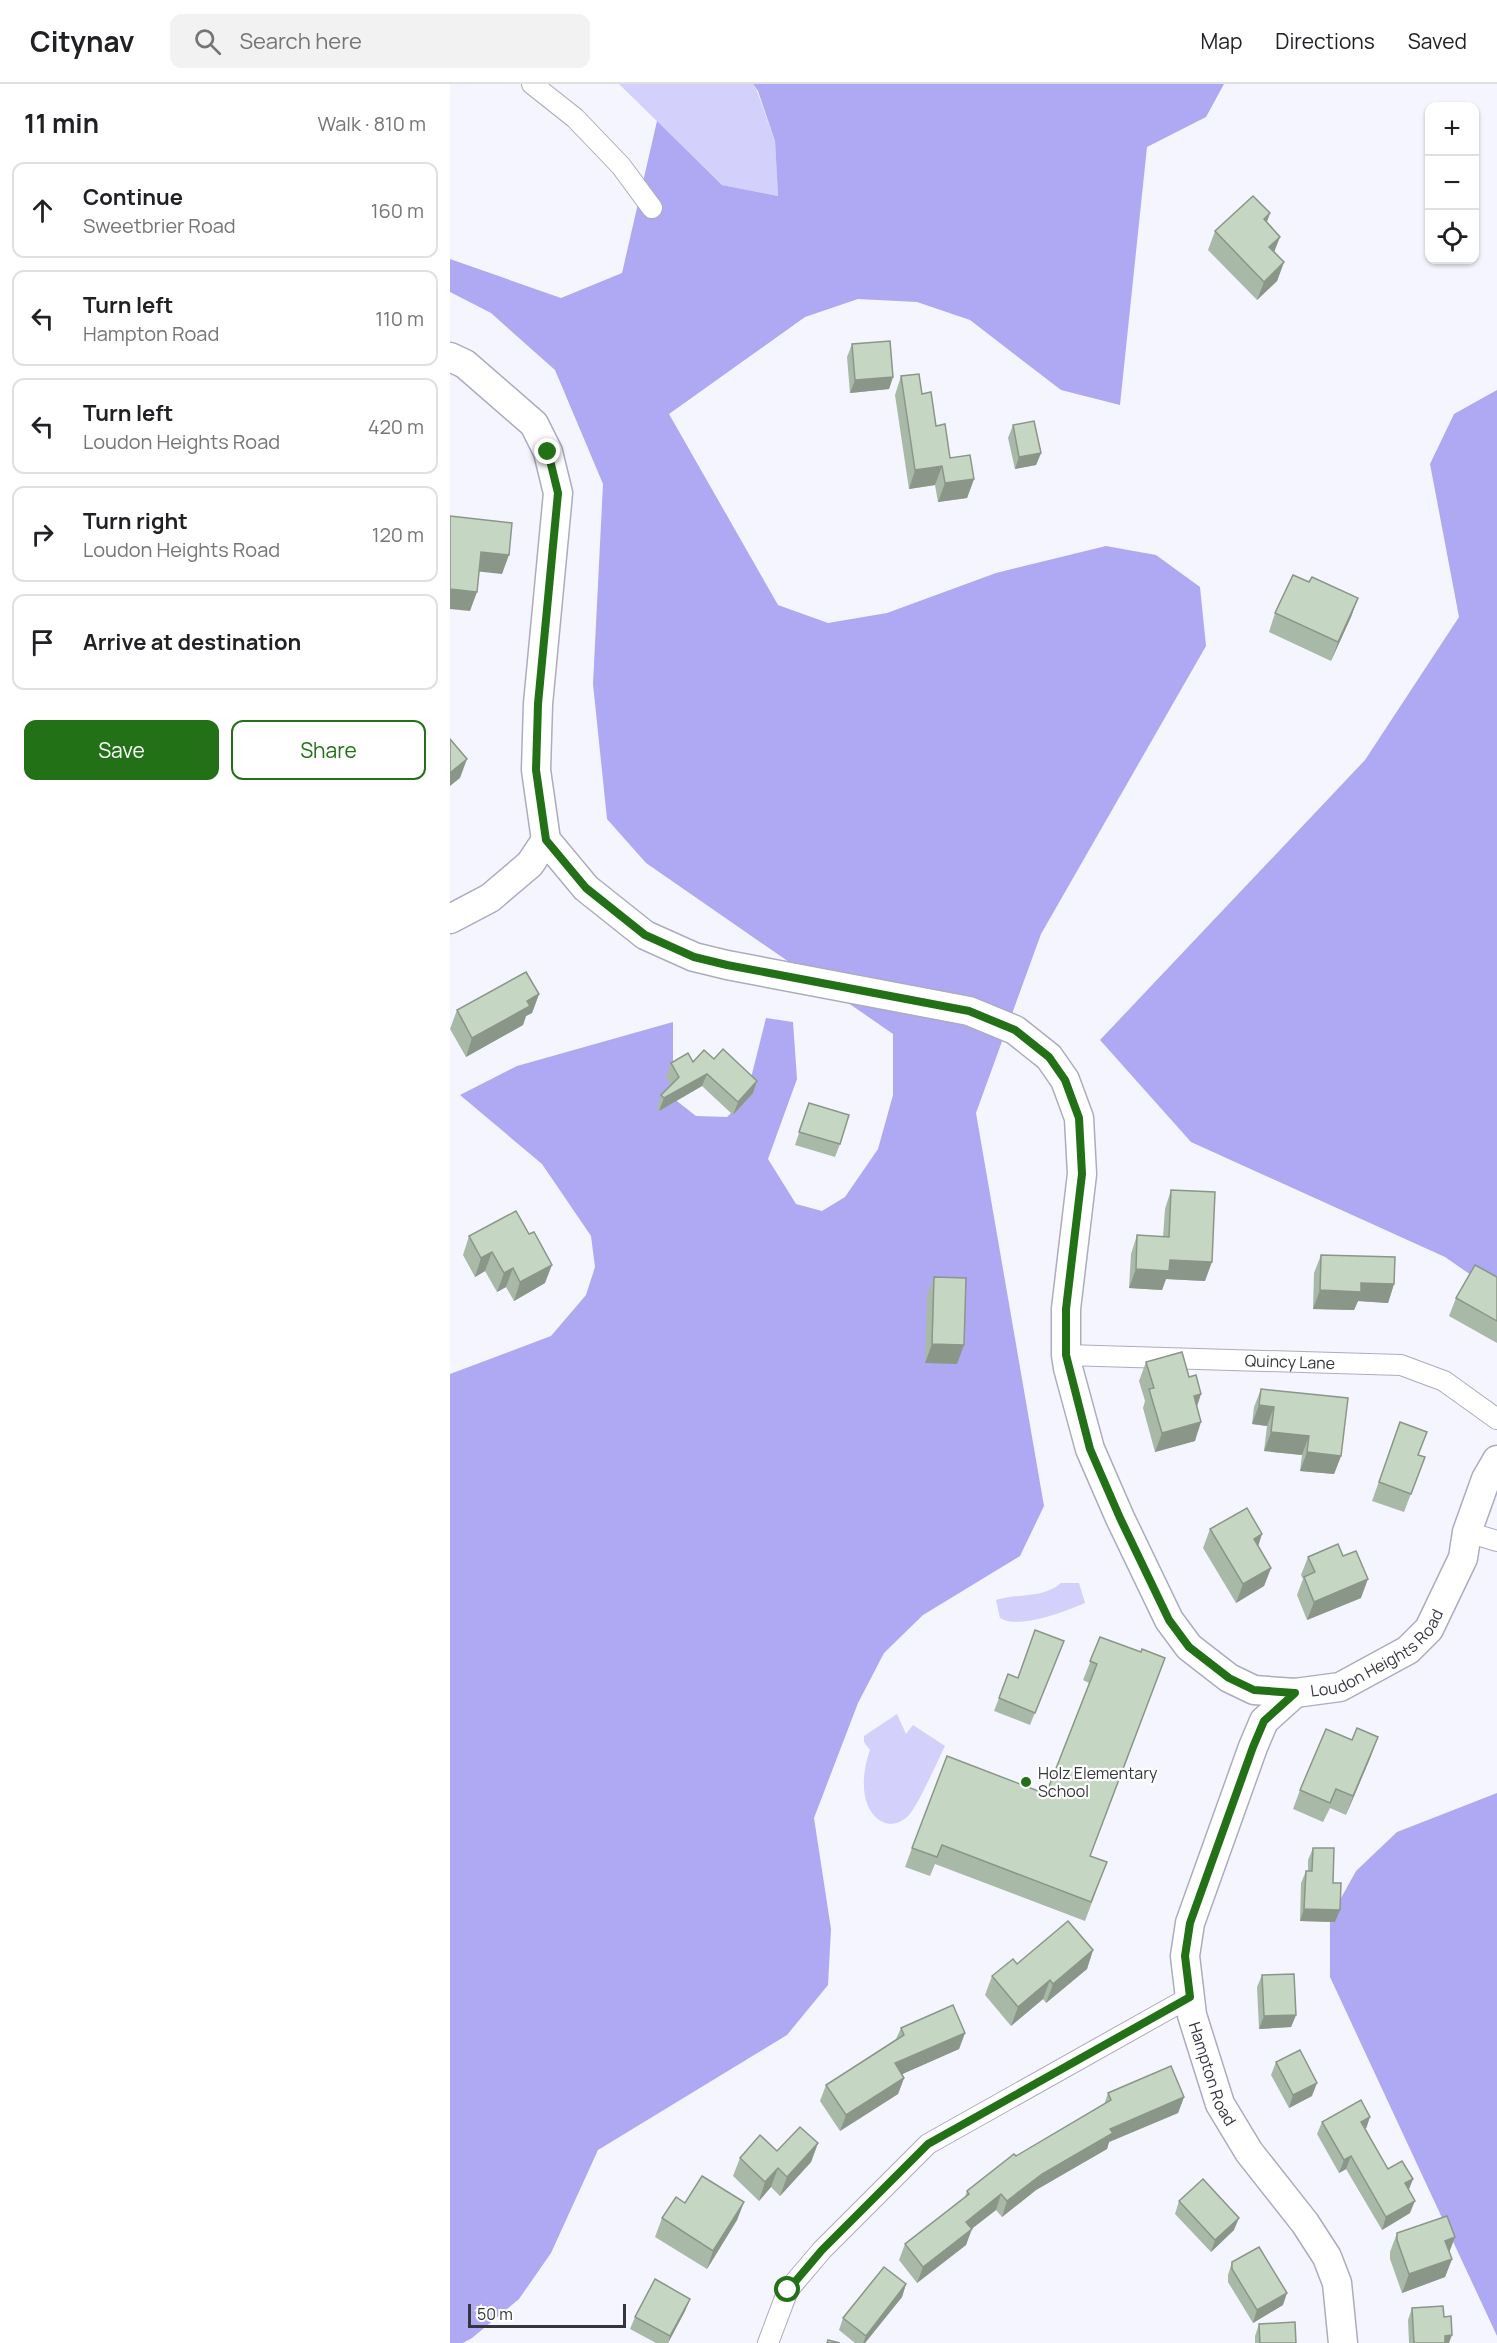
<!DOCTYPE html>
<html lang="en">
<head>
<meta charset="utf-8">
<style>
  :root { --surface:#fff; --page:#f2f2f2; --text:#202124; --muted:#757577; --line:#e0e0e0; --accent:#227117 }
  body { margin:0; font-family:Manrope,sans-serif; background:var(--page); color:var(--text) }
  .controls { position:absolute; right:18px; top:18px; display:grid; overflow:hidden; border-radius:12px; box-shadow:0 2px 4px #0004 }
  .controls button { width:54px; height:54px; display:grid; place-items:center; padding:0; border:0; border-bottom:2px solid var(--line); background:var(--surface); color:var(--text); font:30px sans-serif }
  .scale { position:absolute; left:18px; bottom:15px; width:158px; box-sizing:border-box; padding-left:6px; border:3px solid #35353e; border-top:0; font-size:16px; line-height:21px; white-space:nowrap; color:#35353e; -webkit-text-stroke:4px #fff; paint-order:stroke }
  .stop { position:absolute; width:18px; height:18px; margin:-14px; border:4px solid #227117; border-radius:50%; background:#fff }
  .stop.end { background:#227117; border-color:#fff; box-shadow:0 2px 6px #0008 }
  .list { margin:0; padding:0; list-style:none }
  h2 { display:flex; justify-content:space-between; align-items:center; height:78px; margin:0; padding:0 24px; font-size:26px }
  h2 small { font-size:20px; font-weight:400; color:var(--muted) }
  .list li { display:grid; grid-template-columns:39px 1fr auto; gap:18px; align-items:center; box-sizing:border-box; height:96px; margin:0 12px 12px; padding:0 12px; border:2px solid var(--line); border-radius:12px }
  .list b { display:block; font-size:22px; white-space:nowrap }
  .list p { margin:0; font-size:20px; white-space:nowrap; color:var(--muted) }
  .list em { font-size:20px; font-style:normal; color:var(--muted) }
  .actions { display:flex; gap:12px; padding:18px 24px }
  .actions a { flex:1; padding:14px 0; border:2px solid var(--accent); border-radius:12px; text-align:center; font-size:21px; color:var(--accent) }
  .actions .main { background:var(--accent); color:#fff }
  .icon { flex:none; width:33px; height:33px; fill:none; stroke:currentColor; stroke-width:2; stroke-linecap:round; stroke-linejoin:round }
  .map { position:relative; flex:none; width:1047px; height:2259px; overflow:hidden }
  header { display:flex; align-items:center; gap:36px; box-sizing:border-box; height:84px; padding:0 30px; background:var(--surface); border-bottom:2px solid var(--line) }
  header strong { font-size:28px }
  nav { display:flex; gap:33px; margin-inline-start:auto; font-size:21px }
  .search { width:420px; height:54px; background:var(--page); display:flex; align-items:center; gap:15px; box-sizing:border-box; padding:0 21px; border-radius:12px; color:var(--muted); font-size:22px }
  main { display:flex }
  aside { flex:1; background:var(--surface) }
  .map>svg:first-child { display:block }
</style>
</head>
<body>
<header>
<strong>Citynav</strong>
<div class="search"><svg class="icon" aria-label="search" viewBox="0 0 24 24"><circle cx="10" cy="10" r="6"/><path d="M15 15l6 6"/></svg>Search here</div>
<nav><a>Map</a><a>Directions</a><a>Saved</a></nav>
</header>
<main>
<aside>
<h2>11 min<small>Walk · 810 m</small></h2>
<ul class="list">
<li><svg class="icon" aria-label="ahead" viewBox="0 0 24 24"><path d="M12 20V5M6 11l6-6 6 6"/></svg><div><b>Continue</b><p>Sweetbrier Road</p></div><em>160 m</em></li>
<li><svg class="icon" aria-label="left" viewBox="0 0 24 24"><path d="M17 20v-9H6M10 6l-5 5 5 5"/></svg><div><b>Turn left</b><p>Hampton Road</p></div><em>110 m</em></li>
<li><svg class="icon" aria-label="left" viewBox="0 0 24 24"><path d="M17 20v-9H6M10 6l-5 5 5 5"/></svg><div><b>Turn left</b><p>Loudon Heights Road</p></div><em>420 m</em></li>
<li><svg class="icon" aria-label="right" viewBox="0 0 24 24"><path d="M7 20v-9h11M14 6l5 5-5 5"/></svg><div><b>Turn right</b><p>Loudon Heights Road</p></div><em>120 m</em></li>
<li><svg class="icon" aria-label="arrive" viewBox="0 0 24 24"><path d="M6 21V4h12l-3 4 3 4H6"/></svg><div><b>Arrive at destination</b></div></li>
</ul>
<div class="actions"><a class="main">Save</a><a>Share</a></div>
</aside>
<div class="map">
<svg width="1047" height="2259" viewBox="0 0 1047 2259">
  <rect width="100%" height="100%" fill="#f5f5ff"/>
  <g fill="#d3d1fb">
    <polygon points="169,0 303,0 307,7 325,57 328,112 272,101"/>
    <path d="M611,1499H629L635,1519C616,1527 569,1546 550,1534L546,1516C567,1509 593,1515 611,1499Z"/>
    <path d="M447,1630L456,1650L463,1641L495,1662C488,1676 467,1724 458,1732C439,1750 419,1734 415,1712C412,1697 415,1680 420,1666L414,1658V1652Z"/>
  </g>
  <g fill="#afa9f3">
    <polygon points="303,0 774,0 756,33 697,63 670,321 611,306 520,236 467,218 408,215 355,233 219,330 328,521 378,539 437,529 546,489 656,462 706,471 750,503 756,562 591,850 526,1029 594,1422 570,1472 473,1531 434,1569 408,1619 364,1734 381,1845 378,1901 337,1951 148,2066 101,2169 69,2215 22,2254 13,2259 0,2259 0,1290 101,1252 136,1211 145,1183 141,1152 92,1080 10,1011 67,982 223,938 223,1014 246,1032 277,1033 296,1014 316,934 343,938 347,995 318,1075 346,1120 372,1127 395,1113 428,1065 443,1011 443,950 196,779 157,735 143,600 153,400 105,286 41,229 0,208 0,175 111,214 172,189 207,37 272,101 328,112 325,57 308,7"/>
    <polygon points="1047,306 1047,1209 995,1173 741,1058 650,956 915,676 1009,533 980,380 1004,330"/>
    <polygon points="1047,1709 1047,2252 880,1893 880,1834 906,1787 947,1748"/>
  </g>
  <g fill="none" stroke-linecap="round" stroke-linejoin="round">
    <defs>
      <g id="street">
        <polyline points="82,0 125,34 171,82 202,124"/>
        <path id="s1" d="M616,1271L951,1281L994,1297L1047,1335"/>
        <polyline points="1017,1448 1047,1457"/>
        <polyline points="318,2259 338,2206 372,2166 478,2060 740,1913"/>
      </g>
      <g id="secondary">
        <path id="s2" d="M0,273L15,280L84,340L98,368L108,409L88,620L86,686L96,756L136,804L195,851L244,873L277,881L519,927L565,946L599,973L615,996L629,1034L632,1090L616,1225V1271L618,1284L640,1365L670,1434L719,1536L739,1563L779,1594L804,1606L845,1609L890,1603L958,1566L979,1545L1013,1474L1017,1448L1036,1395L1047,1376"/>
        <polyline points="0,835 40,814 80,780 96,756"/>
        <path id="s3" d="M845,1609L814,1637L803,1663L740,1839L735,1872L742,1931L770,2020L799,2068L855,2139L877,2173L887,2199L893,2259"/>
      </g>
    </defs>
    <use href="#street" stroke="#acabc2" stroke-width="22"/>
    <use href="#secondary" stroke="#acabc2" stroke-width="31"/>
    <use href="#street" stroke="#fff" stroke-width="20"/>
    <use href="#secondary" stroke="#fff" stroke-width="28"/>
  </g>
  <g fill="#a9b9a8">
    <polygon points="820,129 817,138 825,168 834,178 827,197 807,216 758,166 765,147"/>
    <polygon points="402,260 443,293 439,305 400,309 397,273"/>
    <polygon points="451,292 472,310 500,374 524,395 517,414 488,418 485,401 459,405 445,311"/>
    <polygon points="563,341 591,369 586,381 565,385 558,354"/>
    <polygon points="859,498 908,514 901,533 881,577 819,548 825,529"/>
    <polygon points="89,910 82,929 76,932 73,941 16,973 0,945 7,926"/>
    <polygon points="264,975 307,997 303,1009 283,1031 252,1002 209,1027 207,1024 211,1011 221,1001 216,992 221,979 243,978"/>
    <polygon points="359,1019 390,1060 385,1073 345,1061"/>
    <polygon points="721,1106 755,1197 716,1195 712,1206 679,1204 681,1170 687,1151 713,1153 715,1125"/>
    <polygon points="19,1152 95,1199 64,1217 56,1203 47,1208 35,1187 25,1193 13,1171"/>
    <polygon points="871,1171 944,1200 938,1219 908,1217 904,1226 863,1225 864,1189"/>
    <polygon points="484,1193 507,1280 475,1279 477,1211"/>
    <polygon points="1047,1193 1047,1259 999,1232 1006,1214"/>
    <polygon points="696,1278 747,1322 745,1357 705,1368 693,1324 695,1317 689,1297"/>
    <polygon points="811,1305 891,1372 884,1390 850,1387 852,1371 814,1367 817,1342 802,1340 804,1323"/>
    <polygon points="950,1338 968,1371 975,1373 954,1428 922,1417"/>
    <polygon points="760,1445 808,1462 821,1484 814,1502 786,1519 753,1464"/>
    <polygon points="893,1472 911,1514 857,1536 847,1511 853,1495 851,1491 858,1473"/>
    <polygon points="650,1553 640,1772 657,1778 635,1837 485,1780 480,1792 455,1783 462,1764 596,1710 639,1599 633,1596"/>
    <polygon points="614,1557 580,1641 544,1627 549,1614 568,1594"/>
    <polygon points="921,1672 896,1731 880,1724 873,1738 843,1725 850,1706"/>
    <polygon points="863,1764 883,1799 890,1826 885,1838 850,1837 851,1799 856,1787 858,1787 858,1776"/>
    <polygon points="643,1866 637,1885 596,1919 593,1915 561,1942 535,1911 542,1892 567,1880"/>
    <polygon points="812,1891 846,1931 841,1943 809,1945 807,1903"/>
    <polygon points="451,1944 515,1949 509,1965 452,1990 454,1994 448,2010 390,2047 370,2017 376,2001 446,1955"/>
    <polygon points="826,1978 862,2012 839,2024 821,1991"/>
    <polygon points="658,2009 734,2013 728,2029 659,2058 657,2065 586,2106 552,2133 546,2126 521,2145 516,2161 467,2199 449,2176 455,2160 515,2113 517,2107 566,2072 654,2021"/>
    <polygon points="872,2038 916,2045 938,2085 963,2095 958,2106 960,2129 932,2146 896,2085 889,2089 867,2050"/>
    <polygon points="368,2059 361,2078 330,2112 321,2103 309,2117 283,2092 290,2074"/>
    <polygon points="729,2117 784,2146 761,2168 725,2130"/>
    <polygon points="294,2118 287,2136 257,2185 205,2153 212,2134 235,2119"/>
    <polygon points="947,2149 999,2168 1002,2175 995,2193 952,2209 940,2175 940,2168"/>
    <polygon points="782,2178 833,2221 803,2239 778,2198 778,2191"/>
    <polygon points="456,2200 452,2213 415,2259 405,2259 389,2246 393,2234"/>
    <polygon points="240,2215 235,2227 218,2259 206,2259 180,2245 185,2233"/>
    <polygon points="962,2224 994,2233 999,2259 959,2259 958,2236"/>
    <polygon points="809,2240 846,2259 805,2259 805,2252"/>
  </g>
  <g fill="#8a9688">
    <polygon points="820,129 813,148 814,135"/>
    <polygon points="830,153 823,171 819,163"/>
    <polygon points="834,178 827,197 807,216 814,198"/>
    <polygon points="443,293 439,305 400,309 405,296"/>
    <polygon points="591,369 586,381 565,385 569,373"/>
    <polygon points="492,382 485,401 459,405 465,386"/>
    <polygon points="524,395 517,414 488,418 495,399"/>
    <polygon points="31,468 59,471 52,490 24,487"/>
    <polygon points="0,505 27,508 20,527 0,525"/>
    <polygon points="908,514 901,533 881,577 888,558"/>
    <polygon points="17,675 10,694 0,702 0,689"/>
    <polygon points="89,910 82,929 76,932 73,941 16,973 22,954 77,917"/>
    <polygon points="257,990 252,1002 209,1027 214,1014"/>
    <polygon points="307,997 303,1009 283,1031 288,1018"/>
    <polygon points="42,1168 35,1187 25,1193 31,1174"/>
    <polygon points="720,1176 762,1178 755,1197 716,1195 712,1206 679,1204 686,1185"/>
    <polygon points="102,1181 95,1199 64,1217 70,1198"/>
    <polygon points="63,1184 56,1203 47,1208 54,1189"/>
    <polygon points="911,1199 944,1200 938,1219 908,1217 904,1226 863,1225 870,1206"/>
    <polygon points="482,1260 514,1261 507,1280 475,1279"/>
    <polygon points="751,1310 745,1329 744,1312"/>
    <polygon points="809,1321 824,1323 817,1342 802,1340"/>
    <polygon points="751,1338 745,1357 705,1368 712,1349"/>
    <polygon points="821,1348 859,1352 852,1371 814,1367"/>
    <polygon points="857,1368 891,1372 884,1390 850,1387"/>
    <polygon points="812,1450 806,1469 804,1455"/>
    <polygon points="821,1484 814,1502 786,1519 793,1500"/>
    <polygon points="918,1495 911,1514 857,1536 864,1518"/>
    <polygon points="928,1653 921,1672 896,1731 903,1712"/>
    <polygon points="854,1825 890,1826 885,1838 850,1837"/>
    <polygon points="643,1866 637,1885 596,1919 603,1900"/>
    <polygon points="600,1896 593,1915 561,1942 568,1923"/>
    <polygon points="846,1931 841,1943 809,1945 814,1932"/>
    <polygon points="515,1949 509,1965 439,1996 445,1979"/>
    <polygon points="454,1994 448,2010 390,2047 396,2031"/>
    <polygon points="867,1999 862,2012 839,2024 843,2011"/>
    <polygon points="734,2013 728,2029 659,2058 657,2065 586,2106 552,2133 557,2117 592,2090 660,2045"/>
    <polygon points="920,2033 916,2045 911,2038"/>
    <polygon points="368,2059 361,2078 330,2112 337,2093"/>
    <polygon points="901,2072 896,2085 889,2089 894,2076"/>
    <polygon points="328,2084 321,2103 309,2117 315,2098"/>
    <polygon points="963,2095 958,2108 955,2099"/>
    <polygon points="551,2110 546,2126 510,2154 516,2138"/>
    <polygon points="965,2117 960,2129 932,2146 936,2133"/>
    <polygon points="294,2118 287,2136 257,2185 263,2167"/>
    <polygon points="789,2134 784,2146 761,2168 765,2156"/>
    <polygon points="522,2145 516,2161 467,2199 473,2183"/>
    <polygon points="1005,2153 998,2172 995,2157"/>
    <polygon points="1002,2175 995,2193 952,2209 959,2190"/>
    <polygon points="456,2200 452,2213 415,2259 413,2259 416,2252"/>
    <polygon points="837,2209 833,2221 803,2239 807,2226"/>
    <polygon points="240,2215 235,2227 218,2259 220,2252"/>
    <polygon points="1002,2251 999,2259 992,2259 995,2252"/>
  </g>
  <g fill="#c5d7c3" stroke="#8a9688" stroke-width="1.5">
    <polygon points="803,112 820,129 814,135 830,153 819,163 834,178 814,198 765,147"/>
    <polygon points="440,257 443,293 405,296 402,260"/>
    <polygon points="469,290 472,310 481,308 486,342 495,340 500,374 520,371 524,395 495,399 492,382 465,386 451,292"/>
    <polygon points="584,337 591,369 569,373 563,341"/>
    <polygon points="0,432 62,439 59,471 31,468 27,508 0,505"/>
    <polygon points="843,491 859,498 862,493 908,514 888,558 825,529"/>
    <polygon points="0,655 17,675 0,689"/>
    <polygon points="76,888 89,910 77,917 80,922 22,954 7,926"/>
    <polygon points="273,965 307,997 288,1018 257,990 214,1014 211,1011 229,993 221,979 238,969 243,978 254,966 264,975"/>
    <polygon points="359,1019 399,1031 390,1060 349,1048"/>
    <polygon points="721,1106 765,1108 762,1178 720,1176 719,1187 686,1185 687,1151 719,1153"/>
    <polygon points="66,1127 79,1150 84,1148 102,1181 70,1198 63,1184 54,1189 42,1168 31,1174 19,1152"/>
    <polygon points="871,1171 945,1173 944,1200 911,1199 911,1208 870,1206"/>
    <polygon points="1025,1181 1047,1193 1047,1237 1006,1214"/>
    <polygon points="484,1193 516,1194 514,1261 482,1260"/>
    <polygon points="732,1268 739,1293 746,1291 751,1310 744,1312 751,1338 712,1349 699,1305 704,1304 696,1278"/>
    <polygon points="811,1305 898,1314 891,1372 857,1368 859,1352 821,1348 824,1323 809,1321"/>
    <polygon points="950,1338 977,1348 968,1371 975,1373 961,1410 929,1398"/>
    <polygon points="797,1424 812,1450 804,1455 821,1484 793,1500 760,1445"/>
    <polygon points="888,1460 893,1472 906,1467 918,1495 864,1518 854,1493 865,1488 858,1473"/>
    <polygon points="585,1546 614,1557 585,1629 549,1614 558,1590 568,1594"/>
    <polygon points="650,1553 691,1568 692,1565 715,1574 640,1772 657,1778 641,1818 492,1761 487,1773 462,1764 497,1672 596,1710 647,1580 640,1577"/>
    <polygon points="907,1644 928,1653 903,1712 886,1705 880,1719 850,1706 876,1645 902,1656"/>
    <polygon points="863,1764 884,1764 883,1799 891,1799 890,1826 854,1825 856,1787 862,1787"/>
    <polygon points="618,1837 643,1866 603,1900 600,1896 568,1923 542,1892 563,1875 567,1880"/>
    <polygon points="844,1890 846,1931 814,1932 812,1891"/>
    <polygon points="503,1921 515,1949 445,1979 454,1994 396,2031 376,2001 454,1951 451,1944"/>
    <polygon points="850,1966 867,1999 843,2011 826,1978"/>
    <polygon points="721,1982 734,2013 660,2045 663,2049 592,2090 557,2117 551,2110 516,2138 522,2145 473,2183 455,2160 519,2110 517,2107 564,2070 566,2072 661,2016 658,2009"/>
    <polygon points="911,2016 920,2033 911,2038 938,2085 952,2077 963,2095 955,2099 965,2117 936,2133 901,2072 894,2076 872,2038"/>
    <polygon points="350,2043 368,2059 337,2093 328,2084 315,2098 290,2074 310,2051 327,2067"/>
    <polygon points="252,2092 294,2118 263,2167 212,2134 226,2113 235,2119"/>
    <polygon points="753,2095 789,2134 765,2156 729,2117"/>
    <polygon points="997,2132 1005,2153 995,2157 1002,2175 959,2190 947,2156 947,2149"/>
    <polygon points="809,2163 837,2209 807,2226 782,2185 782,2178"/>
    <polygon points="434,2183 456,2200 416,2252 393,2234"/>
    <polygon points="205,2195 240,2215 220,2252 185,2233"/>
    <polygon points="993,2222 994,2233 1001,2232 1002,2251 995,2252 995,2259 964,2259 962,2224"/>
    <polygon points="845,2238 846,2259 810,2259 809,2240"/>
    <polygon points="378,2256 390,2259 377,2259"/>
  </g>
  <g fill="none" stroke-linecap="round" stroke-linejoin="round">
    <polyline stroke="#227117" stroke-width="8" points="98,368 108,409 88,620 86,686 96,756 136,804 195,851 244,873 277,881 519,927 565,946 599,973 615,996 629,1034 632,1090 616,1225 616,1271 640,1365 670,1434 719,1536 739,1563 779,1594 804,1606 845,1609 814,1637 803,1663 740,1839 735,1872 740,1913 478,2060 372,2166 338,2206"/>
  </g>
  <circle fill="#227117" stroke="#fff" stroke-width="2" cx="576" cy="1698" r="6"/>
  <g text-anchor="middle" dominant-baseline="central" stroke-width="4.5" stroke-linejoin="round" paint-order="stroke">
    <g font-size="16" fill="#35353e" stroke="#fff">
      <text stroke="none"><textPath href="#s1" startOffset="224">Quincy Lane</textPath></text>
      <text stroke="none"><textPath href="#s2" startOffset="1935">Loudon Heights Road</textPath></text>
      <text stroke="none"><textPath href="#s3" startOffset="412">Hampton Road</textPath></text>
    </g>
    <g font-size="16" fill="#35353e" stroke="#fff" text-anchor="start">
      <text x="588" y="1689">Holz Elementary<tspan x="588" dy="18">School</tspan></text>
    </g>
  </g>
</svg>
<div class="controls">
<button>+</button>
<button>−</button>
<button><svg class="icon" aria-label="locate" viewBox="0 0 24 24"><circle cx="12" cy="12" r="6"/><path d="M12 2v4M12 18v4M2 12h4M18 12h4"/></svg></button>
</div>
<div class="scale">50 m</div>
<div class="stop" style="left:338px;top:2206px"></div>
<div class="stop end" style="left:98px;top:368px"></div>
</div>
</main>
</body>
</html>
